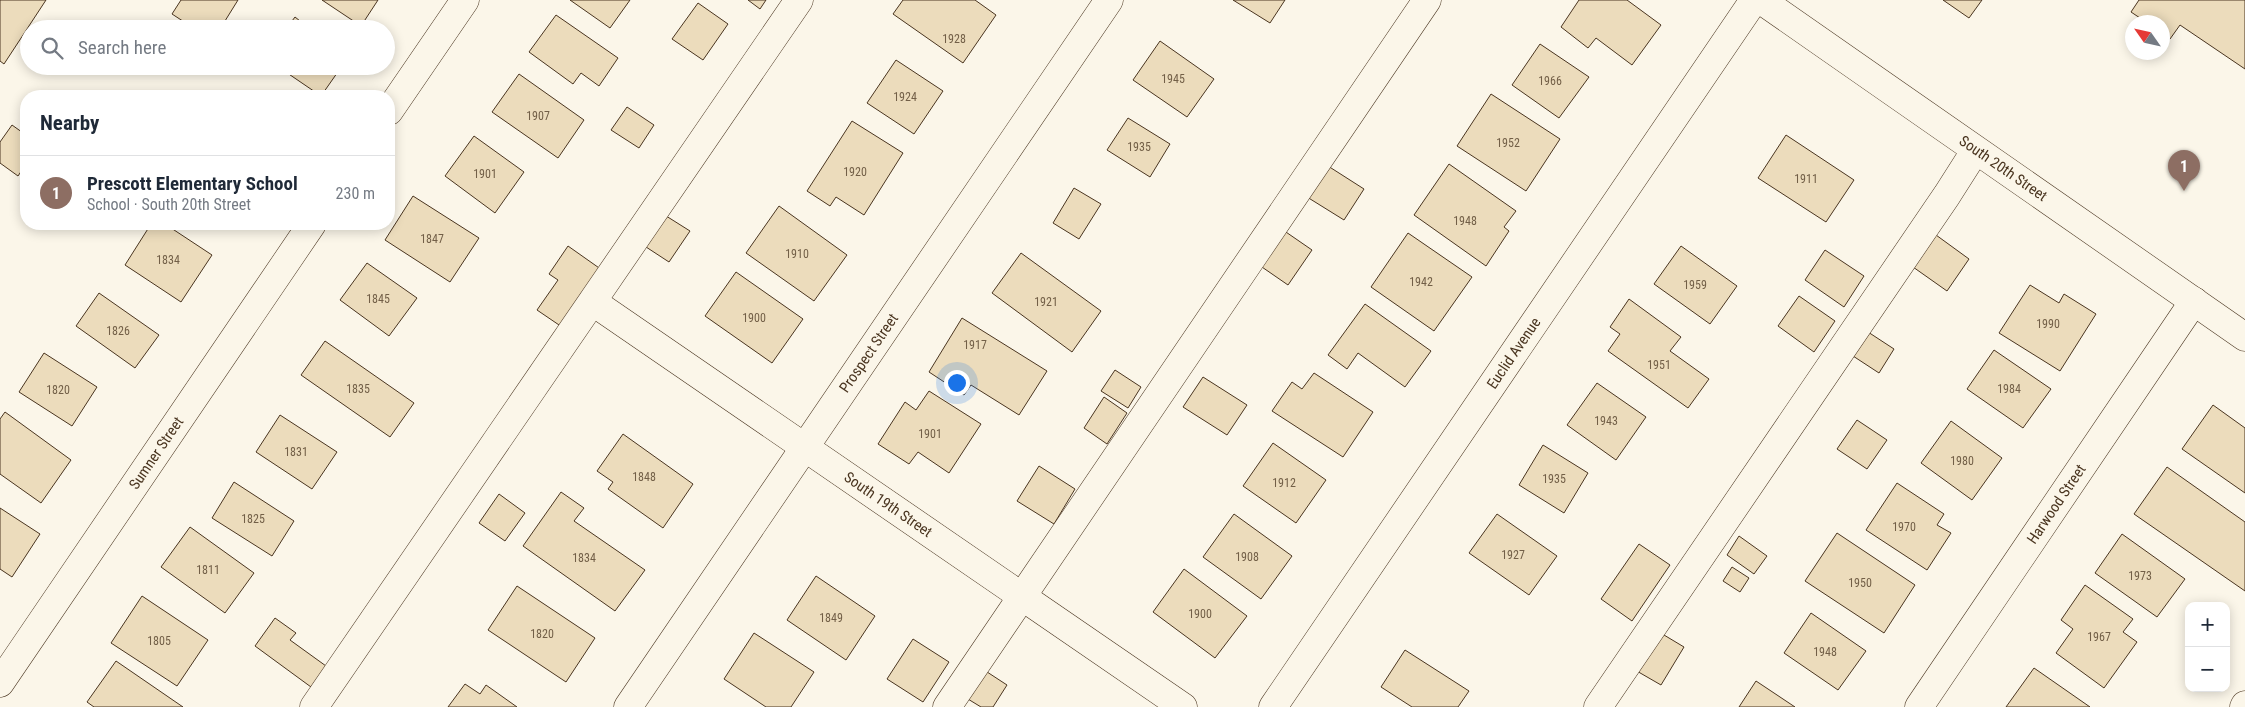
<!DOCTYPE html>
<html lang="en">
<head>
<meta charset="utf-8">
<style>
  :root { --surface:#fff; --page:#f2f2f3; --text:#1f2937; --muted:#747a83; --line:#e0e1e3; --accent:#ea580c }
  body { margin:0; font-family:"Roboto Condensed",sans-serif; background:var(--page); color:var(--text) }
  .controls { position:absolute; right:15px; bottom:15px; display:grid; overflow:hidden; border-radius:10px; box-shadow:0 2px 12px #0003 }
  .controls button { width:45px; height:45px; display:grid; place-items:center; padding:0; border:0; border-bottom:1px solid var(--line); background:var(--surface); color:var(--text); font:25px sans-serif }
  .compass { position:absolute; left:2125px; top:15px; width:45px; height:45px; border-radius:50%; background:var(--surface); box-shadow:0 2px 12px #0003; rotate:304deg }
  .you { position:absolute; left:956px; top:382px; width:18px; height:18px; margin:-12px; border:4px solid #fff; border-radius:50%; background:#1a73e8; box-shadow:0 0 0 8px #1a73e833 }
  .badge { display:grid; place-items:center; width:32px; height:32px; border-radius:50%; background:var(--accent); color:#fff; font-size:16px; font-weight:700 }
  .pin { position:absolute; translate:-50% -41px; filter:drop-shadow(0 1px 2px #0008) }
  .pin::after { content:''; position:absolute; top:26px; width:18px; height:15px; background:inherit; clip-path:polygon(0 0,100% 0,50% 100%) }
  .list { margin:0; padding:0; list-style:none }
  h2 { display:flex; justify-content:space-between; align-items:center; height:65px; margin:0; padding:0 20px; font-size:21px }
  h2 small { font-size:16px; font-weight:400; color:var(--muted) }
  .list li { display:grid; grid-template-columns:32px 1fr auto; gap:15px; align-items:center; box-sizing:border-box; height:75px; padding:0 20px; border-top:1px solid var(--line) }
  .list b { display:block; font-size:19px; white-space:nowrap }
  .list p { margin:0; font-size:16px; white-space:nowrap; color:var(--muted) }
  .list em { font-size:16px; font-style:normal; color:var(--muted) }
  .icon { flex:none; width:28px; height:28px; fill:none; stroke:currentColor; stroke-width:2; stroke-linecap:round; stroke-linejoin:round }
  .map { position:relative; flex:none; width:2245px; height:707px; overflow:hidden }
  .search { position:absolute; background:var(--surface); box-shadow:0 2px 12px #0003; left:20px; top:20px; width:375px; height:55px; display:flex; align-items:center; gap:12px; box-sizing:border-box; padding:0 18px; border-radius:28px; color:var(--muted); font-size:19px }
  .panel { position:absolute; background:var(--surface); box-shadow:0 2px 12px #0003; left:20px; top:90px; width:375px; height:140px; border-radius:20px }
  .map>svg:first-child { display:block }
</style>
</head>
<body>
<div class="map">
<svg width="2245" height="707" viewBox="0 0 2245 707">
  <rect width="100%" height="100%" fill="#fbf6e9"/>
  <g fill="#ecdcbc" stroke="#4a3520">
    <polygon points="0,0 46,0 4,64 0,61"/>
    <polygon points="181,0 238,0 220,29 195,29 172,14"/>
    <polygon points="322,0 378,0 361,26"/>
    <polygon points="570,0 630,0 610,28"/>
    <polygon points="748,0 766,0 760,9"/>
    <polygon points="903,0 975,0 996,15 963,63 893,14"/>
    <polygon points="1233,0 1285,0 1270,23"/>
    <polygon points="1579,0 1627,0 1661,25 1632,65 1596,38 1588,48 1561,27"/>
    <polygon points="1943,0 1982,0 1969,18"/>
    <polygon points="2139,0 2245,0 2245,69 2180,25 2170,39 2162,34 2162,22 2146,22 2131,12"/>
    <polygon points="698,3 728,24 703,60 672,39"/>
    <polygon points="556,15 618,58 599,86 581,73 573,84 529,52"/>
    <polygon points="295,17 310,29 286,29"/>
    <polygon points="1160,41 1214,79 1187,117 1133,80"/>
    <polygon points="1540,44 1589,77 1559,118 1512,85"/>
    <polygon points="896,60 943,91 914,134 867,103"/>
    <polygon points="277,66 342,66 321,96"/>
    <polygon points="519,74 584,120 558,158 492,112"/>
    <polygon points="1491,94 1560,139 1526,191 1457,146"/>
    <polygon points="627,107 654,125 639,148 611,130"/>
    <polygon points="1128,118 1170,144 1150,177 1107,150"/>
    <polygon points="852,121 903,153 864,215 836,197 830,206 807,191"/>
    <polygon points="12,125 26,135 26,164 18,176 0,163 0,142"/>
    <polygon points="1786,135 1854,180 1826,222 1758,178"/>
    <polygon points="474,136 524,172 495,213 445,176"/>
    <polygon points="1449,164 1516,211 1504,227 1509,231 1486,266 1414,215"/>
    <polygon points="1328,166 1364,189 1344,220 1307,197"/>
    <polygon points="1074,188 1101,204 1079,239 1053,223"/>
    <polygon points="413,196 479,238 450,282 385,240"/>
    <polygon points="779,206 847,255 814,301 746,253"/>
    <polygon points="663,214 690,231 669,262 643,245"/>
    <polygon points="151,224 165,224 212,255 181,302 125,265"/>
    <polygon points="1283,230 1312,250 1288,285 1259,265"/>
    <polygon points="1408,233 1472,277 1434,331 1371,287"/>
    <polygon points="1936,235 1969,259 1947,291 1913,267"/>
    <polygon points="568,246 602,270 562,327 537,310 558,280 549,274"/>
    <polygon points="1681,246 1737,286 1710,324 1654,284"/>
    <polygon points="1825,250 1864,276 1844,307 1805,280"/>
    <polygon points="1021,253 1101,311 1072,352 992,293"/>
    <polygon points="367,263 417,298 389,336 340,300"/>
    <polygon points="736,272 803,319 772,363 705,316"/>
    <polygon points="2030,285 2059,303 2064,294 2096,314 2060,371 1999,333"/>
    <polygon points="99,293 159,335 135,368 76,326"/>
    <polygon points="1799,296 1835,321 1814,352 1778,326"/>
    <polygon points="1629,299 1681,337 1670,351 1709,379 1688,408 1608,351 1620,334 1610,327"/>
    <polygon points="1365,304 1431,351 1405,387 1358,353 1347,369 1328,355"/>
    <polygon points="962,318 1047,371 1019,415 971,385 964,395 929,372"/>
    <polygon points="1868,332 1894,349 1879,373 1853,356"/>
    <polygon points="325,341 414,403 390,437 301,375"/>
    <polygon points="1994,350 2051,389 2023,428 1967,389"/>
    <polygon points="44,353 97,387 72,426 19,392"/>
    <polygon points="1115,370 1141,387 1128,408 1101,391"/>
    <polygon points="1314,373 1373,412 1343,457 1272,411 1292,382 1302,389"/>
    <polygon points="1203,377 1247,405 1227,435 1183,407"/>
    <polygon points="1597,383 1646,417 1616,460 1567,425"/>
    <polygon points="929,391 981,424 949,473 918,452 909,464 878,444 905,402 916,410"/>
    <polygon points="1104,397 1127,413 1107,444 1084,428"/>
    <polygon points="2213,405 2245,428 2245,493 2182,449"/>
    <polygon points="5,412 71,460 41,503 0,474 0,419"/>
    <polygon points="280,415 337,452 312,489 256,452"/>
    <polygon points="1857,420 1887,440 1867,469 1837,449"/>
    <polygon points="1951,421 2002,458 1972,500 1921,463"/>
    <polygon points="623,434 693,484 663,528 608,489 613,482 597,471"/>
    <polygon points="1273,443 1326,480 1296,523 1243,486"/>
    <polygon points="1543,445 1588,473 1564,513 1519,485"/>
    <polygon points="1039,466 1075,489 1054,524 1017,501"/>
    <polygon points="2167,467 2245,522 2245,591 2134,514"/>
    <polygon points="234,482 294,521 272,556 212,518"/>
    <polygon points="1897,483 1944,514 1937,525 1951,533 1927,570 1866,530"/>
    <polygon points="561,492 584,508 574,521 645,570 615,611 523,546"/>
    <polygon points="499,494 525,513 505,541 479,523"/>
    <polygon points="0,508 40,534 12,577 0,569"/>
    <polygon points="1234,514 1292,556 1261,599 1203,557"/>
    <polygon points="1497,514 1557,556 1529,595 1469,553"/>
    <polygon points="190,527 254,573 225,613 161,567"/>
    <polygon points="1837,533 1915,585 1884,633 1805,581"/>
    <polygon points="2122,534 2185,579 2157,617 2095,573"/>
    <polygon points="1739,536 1767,556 1754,574 1727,555"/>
    <polygon points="1639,544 1670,565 1632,621 1601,599"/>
    <polygon points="1732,567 1749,578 1740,592 1723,581"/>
    <polygon points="1184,569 1247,616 1215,658 1153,612"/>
    <polygon points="816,576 875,616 846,660 787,620"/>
    <polygon points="2085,585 2133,619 2123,632 2137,642 2104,688 2056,653 2073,629 2061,620"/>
    <polygon points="517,586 595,638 566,682 488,630"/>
    <polygon points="142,596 208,640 177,686 111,643"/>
    <polygon points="1811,613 1866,651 1838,690 1784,653"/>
    <polygon points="275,618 296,633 290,640 326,666 311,687 255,646"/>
    <polygon points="1659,632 1684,647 1661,685 1635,670"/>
    <polygon points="754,633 814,672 791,707 766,707 724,679"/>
    <polygon points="913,639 949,662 923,702 887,679"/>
    <polygon points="1405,650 1469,691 1458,707 1412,707 1381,687"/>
    <polygon points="116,661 183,707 94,707 87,702"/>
    <polygon points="981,668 1007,685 993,707 981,707 963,696"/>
    <polygon points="2034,668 2090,707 2006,707"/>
    <polygon points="1756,681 1795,707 1739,707"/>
    <polygon points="465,684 480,694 486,685 517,707 448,707"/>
  </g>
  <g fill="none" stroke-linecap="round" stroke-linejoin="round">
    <defs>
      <g id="minor">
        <path id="s1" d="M1761,0C1922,113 2085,224 2245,337"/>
        <polyline points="389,111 465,0"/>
        <path id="s2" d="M593,302L1183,707"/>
        <path id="s3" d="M0,683L312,224"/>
        <polyline points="314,707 799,0"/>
        <path id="s4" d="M628,707L1109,0"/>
        <polyline points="947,707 1427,0"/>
        <path id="s5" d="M1273,707L1754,0"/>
        <polyline points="1598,707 1947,195 1975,151"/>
        <path id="s6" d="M1919,707L2194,301"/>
        <polyline points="2244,707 2245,705"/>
      </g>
    </defs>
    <use href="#minor" stroke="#4a3520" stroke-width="29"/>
    <use href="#minor" stroke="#fbf6e9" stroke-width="28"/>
  </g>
  <g text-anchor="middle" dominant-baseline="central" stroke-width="4" stroke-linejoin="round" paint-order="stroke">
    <g font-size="12" fill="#725f47">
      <text x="954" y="39">1928</text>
      <text x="1173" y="79">1945</text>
      <text x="1550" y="81">1966</text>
      <text x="905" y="97">1924</text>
      <text x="538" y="116">1907</text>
      <text x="1508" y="143">1952</text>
      <text x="1139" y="147">1935</text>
      <text x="855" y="172">1920</text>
      <text x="485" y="174">1901</text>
      <text x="1806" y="179">1911</text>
      <text x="1465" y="221">1948</text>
      <text x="432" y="239">1847</text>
      <text x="797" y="254">1910</text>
      <text x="168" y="260">1834</text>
      <text x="1421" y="282">1942</text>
      <text x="1695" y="285">1959</text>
      <text x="378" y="299">1845</text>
      <text x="1046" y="302">1921</text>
      <text x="754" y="318">1900</text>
      <text x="2048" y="324">1990</text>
      <text x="118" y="331">1826</text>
      <text x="975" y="345">1917</text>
      <text x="1659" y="365">1951</text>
      <text x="358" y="389">1835</text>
      <text x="2009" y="389">1984</text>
      <text x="58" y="390">1820</text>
      <text x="1606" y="421">1943</text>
      <text x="930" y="434">1901</text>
      <text x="296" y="452">1831</text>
      <text x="1962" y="461">1980</text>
      <text x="644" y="477">1848</text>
      <text x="1554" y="479">1935</text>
      <text x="1284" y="483">1912</text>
      <text x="253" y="519">1825</text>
      <text x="1904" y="527">1970</text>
      <text x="1513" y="555">1927</text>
      <text x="1247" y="557">1908</text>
      <text x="584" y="558">1834</text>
      <text x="208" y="570">1811</text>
      <text x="2140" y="576">1973</text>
      <text x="1860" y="583">1950</text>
      <text x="1200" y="614">1900</text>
      <text x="831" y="618">1849</text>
      <text x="542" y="634">1820</text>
      <text x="2099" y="637">1967</text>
      <text x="159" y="641">1805</text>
      <text x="1825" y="652">1948</text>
    </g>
    <g font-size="15" fill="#4a3520" stroke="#fbf6e9">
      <text stroke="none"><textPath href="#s1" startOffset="295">South 20th Street</textPath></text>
      <text stroke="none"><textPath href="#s4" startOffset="428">Prospect Street</textPath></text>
      <text stroke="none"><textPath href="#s5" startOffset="428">Euclid Avenue</textPath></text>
      <text stroke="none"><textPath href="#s3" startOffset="278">Sumner Street</textPath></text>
      <text stroke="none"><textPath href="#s6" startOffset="245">Harwood Street</textPath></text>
      <text stroke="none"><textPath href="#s2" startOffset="358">South 19th Street</textPath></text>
    </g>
  </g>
</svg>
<div class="controls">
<button>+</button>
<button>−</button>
</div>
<svg class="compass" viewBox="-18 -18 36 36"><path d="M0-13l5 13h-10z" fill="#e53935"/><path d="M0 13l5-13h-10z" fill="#747a83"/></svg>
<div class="you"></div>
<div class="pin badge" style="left:2184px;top:191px;background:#8d6e63">1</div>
<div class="search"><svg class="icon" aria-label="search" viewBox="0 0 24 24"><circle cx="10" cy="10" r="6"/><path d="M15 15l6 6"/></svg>Search here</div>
<section class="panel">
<h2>Nearby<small></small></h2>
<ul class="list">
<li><span class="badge" style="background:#8d6e63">1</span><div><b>Prescott Elementary School</b><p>School · South 20th Street</p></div><em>230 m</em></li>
</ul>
</section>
</div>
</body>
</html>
